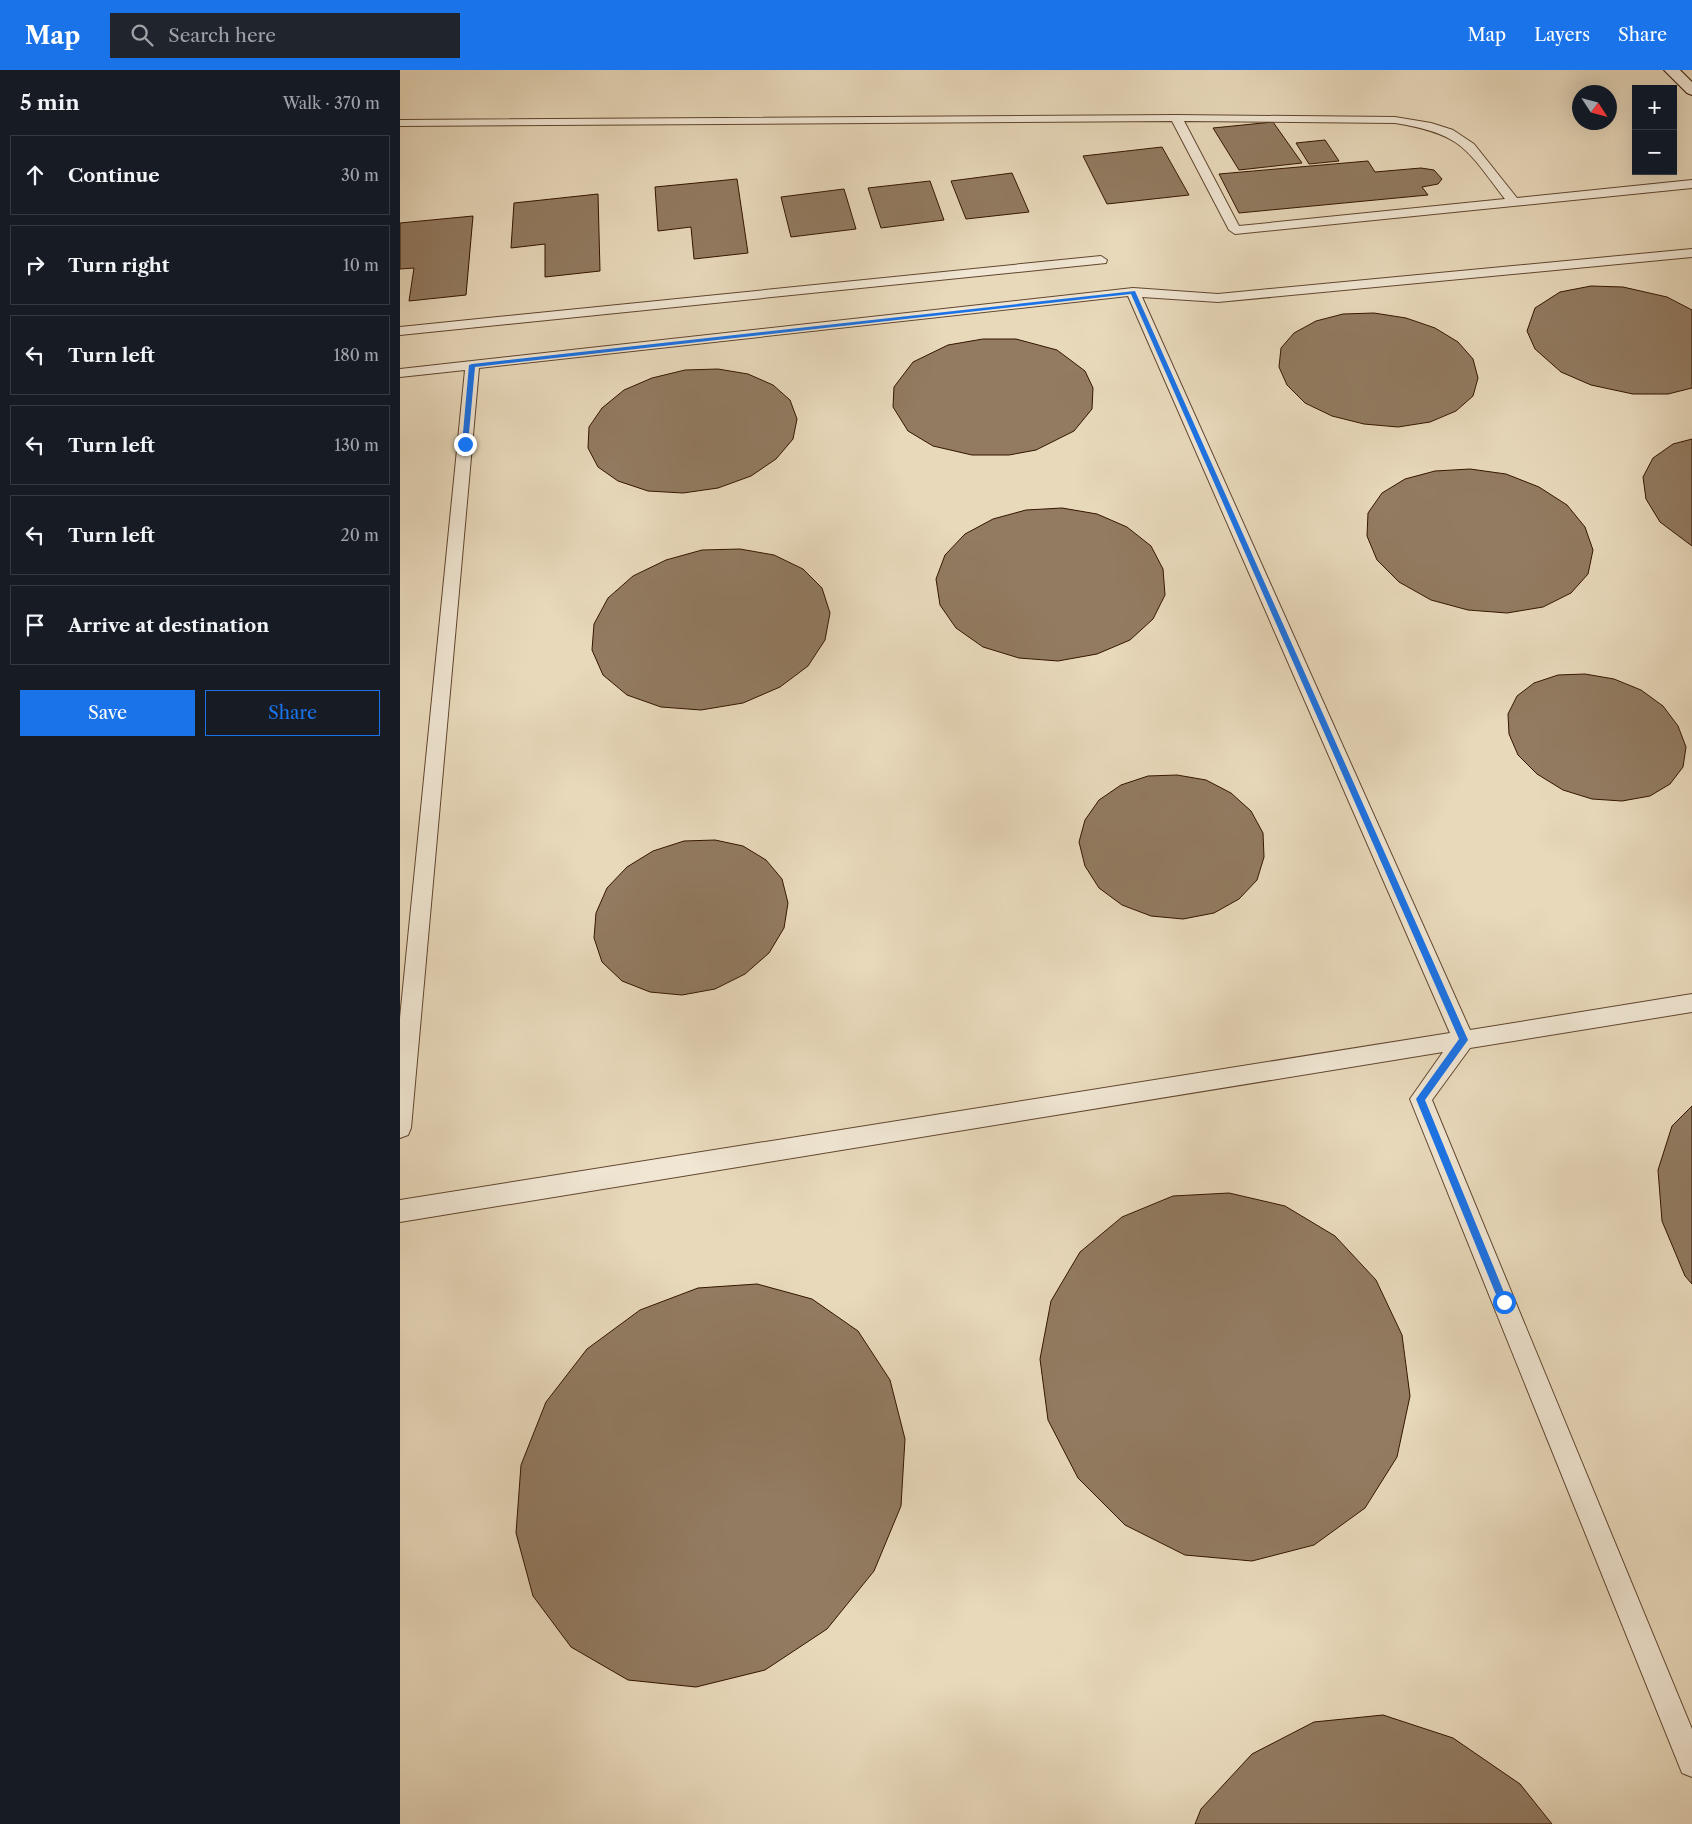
<!DOCTYPE html>
<html lang="en">
<head>
<meta charset="utf-8">
<style>
  :root { --surface:#171b24; --page:#20242c; --text:#f1f3f6; --muted:#9ea1a6; --line:#363941; --accent:#1a73e8 }
  body { margin:0; font-family:"Libre Caslon Text",serif; background:var(--page); color:var(--text) }
  .controls { position:absolute; right:15px; top:15px; display:grid; overflow:hidden; border-radius:0px; box-shadow:0 5px 20px #0002 }
  .controls button { width:45px; height:45px; display:grid; place-items:center; padding:0; border:0; border-bottom:1px solid var(--line); background:var(--surface); color:var(--text); font:25px sans-serif }
  .compass { position:absolute; left:1172px; top:15px; width:45px; height:45px; border-radius:50%; background:var(--surface); box-shadow:0 5px 20px #0002; rotate:126deg }
  .stop { position:absolute; width:15px; height:15px; margin:-11px; border:4px solid #1a73e8; border-radius:50%; background:#fff }
  .stop.end { background:#1a73e8; border-color:#fff; box-shadow:0 1px 5px #0008 }
  .list { margin:0; padding:0; list-style:none }
  h2 { display:flex; justify-content:space-between; align-items:center; height:65px; margin:0; padding:0 20px; font-size:21px }
  h2 small { font-size:16px; font-weight:400; color:var(--muted) }
  .list li { display:grid; grid-template-columns:32px 1fr auto; gap:15px; align-items:center; box-sizing:border-box; height:80px; margin:0 10px 10px; padding:0 10px; border:1px solid var(--line); border-radius:0px }
  .list b { display:block; font-size:19px; white-space:nowrap }
  .list em { font-size:16px; font-style:normal; color:var(--muted) }
  .actions { display:flex; gap:10px; padding:15px 20px }
  .actions a { flex:1; padding:11px 0; border:1px solid var(--accent); border-radius:0px; text-align:center; font-size:18px; color:var(--accent) }
  .actions .main { background:var(--accent); color:#fff }
  .icon { flex:none; width:28px; height:28px; fill:none; stroke:currentColor; stroke-width:2; stroke-linecap:round; stroke-linejoin:round }
  .map { position:relative; flex:none; width:1292px; height:1754px; overflow:hidden }
  header { display:flex; align-items:center; gap:30px; box-sizing:border-box; height:70px; padding:0 25px; background:var(--accent); color:#fff }
  header strong { font-size:24px }
  nav { display:flex; gap:28px; margin-inline-start:auto; font-size:18px }
  .search { width:350px; height:45px; background:var(--page); display:flex; align-items:center; gap:12px; box-sizing:border-box; padding:0 18px; border-radius:0px; color:var(--muted); font-size:19px }
  main { display:flex }
  aside { flex:1; background:var(--surface) }
  .map>svg:first-child { display:block }
</style>
</head>
<body>
<header>
<strong>Map</strong>
<div class="search"><svg class="icon" aria-label="search" viewBox="0 0 24 24"><circle cx="10" cy="10" r="6"/><path d="M15 15l6 6"/></svg>Search here</div>
<nav><a>Map</a><a>Layers</a><a>Share</a></nav>
</header>
<main>
<aside>
<h2>5 min<small>Walk · 370 m</small></h2>
<ul class="list">
<li><svg class="icon" aria-label="ahead" viewBox="0 0 24 24"><path d="M12 20V5M6 11l6-6 6 6"/></svg><div><b>Continue</b></div><em>30 m</em></li>
<li><svg class="icon" aria-label="right" viewBox="0 0 24 24"><path d="M7 20v-9h11M14 6l5 5-5 5"/></svg><div><b>Turn right</b></div><em>10 m</em></li>
<li><svg class="icon" aria-label="left" viewBox="0 0 24 24"><path d="M17 20v-9H6M10 6l-5 5 5 5"/></svg><div><b>Turn left</b></div><em>180 m</em></li>
<li><svg class="icon" aria-label="left" viewBox="0 0 24 24"><path d="M17 20v-9H6M10 6l-5 5 5 5"/></svg><div><b>Turn left</b></div><em>130 m</em></li>
<li><svg class="icon" aria-label="left" viewBox="0 0 24 24"><path d="M17 20v-9H6M10 6l-5 5 5 5"/></svg><div><b>Turn left</b></div><em>20 m</em></li>
<li><svg class="icon" aria-label="arrive" viewBox="0 0 24 24"><path d="M6 21V4h12l-3 4 3 4H6"/></svg><div><b>Arrive at destination</b></div></li>
</ul>
<div class="actions"><a class="main">Save</a><a>Share</a></div>
</aside>
<div class="map">
<svg width="1292" height="1754" viewBox="0 0 1292 1754">
  <rect width="100%" height="100%" fill="#e8d9bb"/>
  <filter id="stains"><feTurbulence type="fractalNoise" baseFrequency=".004" numOctaves="4"/><feColorMatrix values="0 0 0 0 .2 0 0 0 0 .09 0 0 0 0 .02 0 0 0 .5 -.17"/></filter>
  <radialGradient id="worn" r=".72"><stop offset=".6" stop-color="#630" stop-opacity="0"/><stop offset="1" stop-color="#630" stop-opacity=".3"/></radialGradient>
  <g fill="#927b61" stroke="#341500">
    <polygon points="873,52 902,93 839,100 813,58"/>
    <polygon points="925,70 939,91 909,94 896,73"/>
    <polygon points="762,77 789,125 707,134 683,86"/>
    <polygon points="968,91 975,102 1021,98 1034,100 1042,109 1038,114 1022,117 1028,125 839,143 819,104"/>
    <polygon points="612,103 629,142 566,149 551,111"/>
    <polygon points="337,109 348,183 294,189 291,157 258,161 255,117"/>
    <polygon points="530,111 544,150 481,158 468,118"/>
    <polygon points="444,119 456,159 391,167 381,127"/>
    <polygon points="198,124 200,201 145,207 145,174 111,178 114,133"/>
    <polygon points="73,146 66,225 9,231 14,198 0,199 0,153"/>
    <polygon points="1191,216 1223,217 1267,227 1292,240 1292,318 1268,324 1233,324 1191,315 1161,302 1135,279 1127,261 1135,238 1160,222"/>
    <polygon points="974,243 1006,248 1035,258 1058,272 1073,289 1078,308 1073,326 1056,341 1030,352 998,357 964,354 932,346 905,333 887,315 879,297 881,278 894,263 916,251 943,244"/>
    <polygon points="583,269 616,269 657,280 685,301 693,318 692,339 674,361 636,380 609,385 572,385 533,376 508,361 493,337 494,317 513,292 548,275"/>
    <polygon points="318,299 348,304 373,315 390,330 397,349 393,369 376,389 351,406 318,418 283,423 248,421 218,411 198,397 188,378 189,357 202,338 224,320 252,308 285,300"/>
    <polygon points="1292,369 1292,476 1260,452 1246,429 1243,407 1253,388 1273,374"/>
    <polygon points="1070,399 1106,404 1139,417 1167,435 1185,457 1193,480 1188,504 1171,523 1143,537 1107,543 1068,540 1031,530 999,512 977,490 967,466 968,443 982,423 1005,409 1035,401"/>
    <polygon points="662,438 697,444 727,457 751,476 763,499 765,525 753,549 730,570 697,584 658,591 619,588 583,577 556,558 540,535 536,509 545,485 565,464 593,449 626,440"/>
    <polygon points="340,479 374,485 403,499 422,518 430,543 425,570 408,596 380,617 343,633 301,640 261,637 227,625 203,605 192,580 194,554 208,528 233,506 266,490 302,480"/>
    <polygon points="1185,604 1214,609 1241,620 1263,636 1278,656 1286,677 1283,697 1270,714 1250,726 1222,731 1192,729 1163,720 1137,704 1118,685 1109,664 1108,644 1117,626 1134,613 1158,605"/>
    <polygon points="777,705 806,710 831,723 851,741 863,763 864,787 857,810 839,829 814,843 783,849 751,846 722,835 699,818 685,796 679,772 685,750 699,730 721,715 748,706"/>
    <polygon points="315,770 343,776 366,790 382,809 388,833 384,858 369,883 345,904 315,919 282,925 250,922 222,911 202,892 194,868 196,843 207,818 227,797 253,781 284,771"/>
    <polygon points="1292,1036 1292,1214 1285,1206 1262,1151 1258,1100 1272,1056"/>
    <polygon points="829,1123 885,1136 935,1166 976,1210 1002,1265 1010,1326 997,1387 965,1438 914,1475 852,1491 785,1485 725,1455 678,1408 648,1350 640,1289 651,1231 680,1182 722,1147 773,1126"/>
    <polygon points="357,1214 412,1229 458,1261 490,1310 505,1369 501,1436 474,1501 427,1559 365,1600 296,1617 228,1610 171,1577 133,1526 116,1463 121,1395 146,1332 187,1279 240,1240 298,1218"/>
    <polygon points="983,1645 1053,1668 1120,1714 1152,1754 795,1754 801,1739 852,1684 914,1652"/>
  </g>
  <g fill="none" stroke-linecap="round" stroke-linejoin="round">
    <defs>
      <g id="lane">
        <path d="M776,45L995,47L1031,53L1053,60L1074,74L1117,128L1292,110V118L835,164L829,160L772,51L0,56V50ZM784,51L995,53C1062,64 1066,78 1105,129L839,156Z"/>
        <polygon points="1292,179 1292,187 818,232 742,227 1070,960 1292,924 1292,942 1070,978 1032,1030 1292,1659 1292,1707 1282,1703 1010,1029 1043,982 0,1152 0,1130 1050,963 728,226 79,298 11,1058 8,1065 0,1068 0,948 65,300 0,307 0,299 733,218 818,224"/>
        <polygon points="701,186 707,190 706,193 0,265 0,257"/>
      </g>
      <polygon id="secondary" points="1264,0 1280,0 1292,12 1292,25 1287,23"/>
    </defs>
    <use href="#lane" stroke="#61462f" stroke-width="2"/>
    <use href="#secondary" stroke="#341500" stroke-width="2"/>
    <use href="#lane" fill="#f0e6d3" fill-rule="evenodd"/>
    <use href="#secondary" fill="#f0e6d3" fill-rule="evenodd"/>
  </g>
  <polygon fill="#1a73e8" points="735,221 1068,970 1025,1030 1108,1232 1104,1236 1099,1232 1016,1029 1059,969 731,224 75,297 68,374 65,375 62,374 69,295 72,294"/>
  <rect width="100%" height="100%" filter="url(#stains)"/>
  <rect width="100%" height="100%" fill="url(#worn)"/>
</svg>
<div class="controls">
<button>+</button>
<button>−</button>
</div>
<svg class="compass" viewBox="-18 -18 36 36"><path d="M0-13l5 13h-10z" fill="#e53935"/><path d="M0 13l5-13h-10z" fill="#9ea1a6"/></svg>
<div class="stop" style="left:1104px;top:1232px"></div>
<div class="stop end" style="left:65px;top:374px"></div>
</div>
</main>
</body>
</html>
